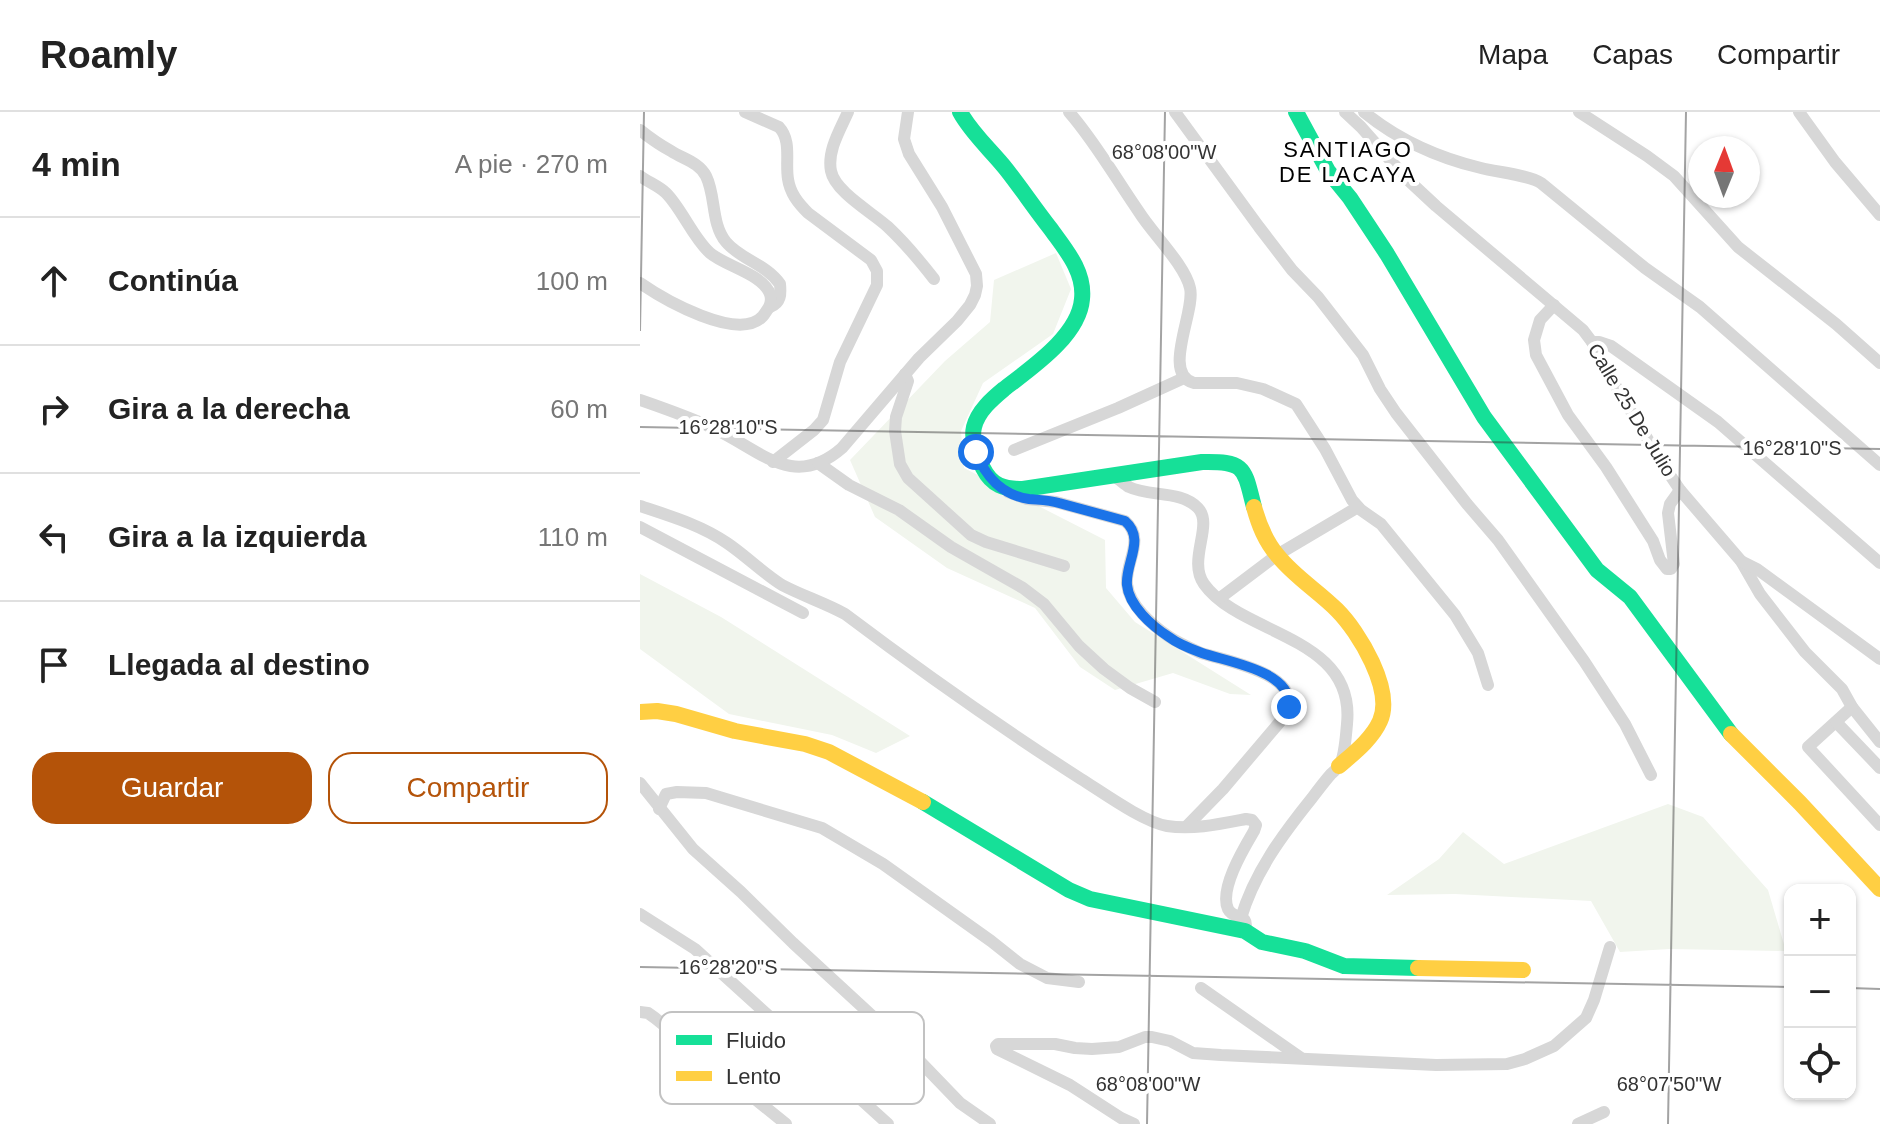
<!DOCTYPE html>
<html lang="es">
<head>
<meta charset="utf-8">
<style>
  :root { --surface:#fff; --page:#f6f6f6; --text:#222; --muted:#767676; --line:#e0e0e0; --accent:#b45309 }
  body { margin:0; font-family:Arial,sans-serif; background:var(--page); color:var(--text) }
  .controls { position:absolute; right:24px; bottom:24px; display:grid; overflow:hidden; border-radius:16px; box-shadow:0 2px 6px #0004 }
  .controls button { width:72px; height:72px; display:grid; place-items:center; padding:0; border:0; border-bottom:2px solid var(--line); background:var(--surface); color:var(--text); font:40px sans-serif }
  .compass { position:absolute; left:1048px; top:24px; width:72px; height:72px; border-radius:50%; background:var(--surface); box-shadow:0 2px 6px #0004; rotate:1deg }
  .stop { position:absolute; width:24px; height:24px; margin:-18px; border:6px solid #1a73e8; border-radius:50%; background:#fff }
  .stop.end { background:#1a73e8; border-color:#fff; box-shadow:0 2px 8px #0008 }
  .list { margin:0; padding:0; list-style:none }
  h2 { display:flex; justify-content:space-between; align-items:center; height:104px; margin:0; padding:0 32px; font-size:34px }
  h2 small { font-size:26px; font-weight:400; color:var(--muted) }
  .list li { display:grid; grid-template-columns:52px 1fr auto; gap:24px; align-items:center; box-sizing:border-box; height:128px; padding:0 32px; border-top:2px solid var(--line) }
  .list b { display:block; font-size:30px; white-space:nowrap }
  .list em { font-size:26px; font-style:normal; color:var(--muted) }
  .actions { display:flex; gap:16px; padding:24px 32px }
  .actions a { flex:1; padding:18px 0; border:2px solid var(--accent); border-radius:24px; text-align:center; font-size:28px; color:var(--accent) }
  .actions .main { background:var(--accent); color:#fff }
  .icon { flex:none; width:44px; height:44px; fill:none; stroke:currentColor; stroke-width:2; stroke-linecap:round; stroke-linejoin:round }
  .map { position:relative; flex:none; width:1240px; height:1012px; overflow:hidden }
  header { display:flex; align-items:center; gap:48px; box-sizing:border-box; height:112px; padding:0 40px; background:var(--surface); border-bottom:2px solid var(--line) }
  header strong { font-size:38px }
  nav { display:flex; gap:44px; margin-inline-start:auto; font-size:28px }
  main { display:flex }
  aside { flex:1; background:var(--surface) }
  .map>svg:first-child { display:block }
</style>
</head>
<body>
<header>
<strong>Roamly</strong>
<nav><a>Mapa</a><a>Capas</a><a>Compartir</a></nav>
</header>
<main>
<aside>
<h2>4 min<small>A pie · 270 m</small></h2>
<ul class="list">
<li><svg class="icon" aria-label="ahead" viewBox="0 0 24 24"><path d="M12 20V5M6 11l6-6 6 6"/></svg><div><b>Continúa</b></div><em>100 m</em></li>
<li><svg class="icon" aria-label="right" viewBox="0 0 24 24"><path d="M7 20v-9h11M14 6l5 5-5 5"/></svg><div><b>Gira a la derecha</b></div><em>60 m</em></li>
<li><svg class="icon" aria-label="left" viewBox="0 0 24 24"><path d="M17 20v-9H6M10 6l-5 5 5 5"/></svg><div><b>Gira a la izquierda</b></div><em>110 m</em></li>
<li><svg class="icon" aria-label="arrive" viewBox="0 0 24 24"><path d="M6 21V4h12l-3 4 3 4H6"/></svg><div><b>Llegada al destino</b></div></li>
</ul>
<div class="actions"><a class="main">Guardar</a><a>Compartir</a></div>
</aside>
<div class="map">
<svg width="1240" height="1012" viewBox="0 0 1240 1012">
  <rect width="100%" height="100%" fill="#fff"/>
  <g fill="#f1f5ed">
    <polygon points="416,141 431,177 413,222 343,271 321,319 324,356 465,428 466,476 495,510 611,583 590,582 533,561 475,578 440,555 395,496 307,456 235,405 210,348 305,249 350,210 354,168"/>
    <polygon points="0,462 81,505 270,624 236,641 192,623 89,602 0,537"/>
    <polygon points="1028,692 1063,705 1128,778 1146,839 1029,837 980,840 951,789 815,782 747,783 799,747 823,720 864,752"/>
  </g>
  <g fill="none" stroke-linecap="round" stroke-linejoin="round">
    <g stroke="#d7d7d7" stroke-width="12">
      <path d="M105,0L139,15C152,29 145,49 148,67C150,81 158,91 168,101L231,148L237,159V173L200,250L183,308L174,318L133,350"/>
      <path d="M208,0C200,18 187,39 191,59C195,80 233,101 248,115C265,131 280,149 294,167"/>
      <path d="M429,0C456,31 476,67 499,100C512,121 545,153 550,176C556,199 521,262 554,271H597L623,277L656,292L685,337L712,388L721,398L741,412L815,503L838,541L848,573"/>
      <polyline points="535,0 619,115 652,158 678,185 723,243 740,277 756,301 827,392 858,428 944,549 985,612 1011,663"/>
      <polyline points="705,0 721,15 767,67 796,94 943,218 952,230 962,251 1022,351 1040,378 1101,449 1120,482 1165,540 1202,577 1212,595 1240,630"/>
      <path d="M724,0C757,27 799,46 841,56C856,60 889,63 901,71L1005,156L1060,195L1240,353"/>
      <polyline points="939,0 1007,44 1034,64 1098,135 1196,212 1240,251"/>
      <polyline points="1159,0 1195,50 1240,103"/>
      <path d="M0,18C10,26 20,33 31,39C43,47 59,50 66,64C76,84 71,112 86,130C100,147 126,152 140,172C141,182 141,191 130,195"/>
      <path d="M0,64C8,70 19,74 26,81C42,97 53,126 70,141C85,154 123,162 130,182C133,191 128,197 123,204C99,231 23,187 0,171"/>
      <polyline points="914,193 900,208 894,228 896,243 928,303 966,355 1013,429 1020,448 1027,457 1031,457 1034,452 1028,401 1030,392 1040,378"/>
      <polyline points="952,230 959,230 971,234 1078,310 1240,451"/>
      <polyline points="265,262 268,269 256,305 255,319 260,352 268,366 331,423 346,430 424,454"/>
      <path d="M0,288C26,297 52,306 77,318C121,339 154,378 202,336L279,246L317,209L330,193L335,183L337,174L336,162L302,95L269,42L264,27L268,0"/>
      <polyline points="374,338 478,296 544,266"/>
      <polyline points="178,351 209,373 259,398 311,435 383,476 404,492 439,534 464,557 490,576 515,590"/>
      <path d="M474,364C479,367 484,372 489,375C509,385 541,378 558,396C574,413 547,448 564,472C601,524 716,523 707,612C706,622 705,645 699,654C697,657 694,659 691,662C684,670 678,678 672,686C643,722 614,761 601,806"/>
      <path d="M368,380L387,387L416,390L485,409C506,427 485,450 487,472C489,493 512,513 528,524C538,531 550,536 561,541C586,549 670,563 644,605L583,677L546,715"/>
      <path d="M0,394C30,404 61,413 87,431C105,443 124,462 142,473C163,484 185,491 205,502C282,560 360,615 441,667C462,680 503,710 527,714C553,718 580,712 606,707L612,708L616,713L614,719C604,736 579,777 588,797C594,809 610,800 605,819"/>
      <polyline points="0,415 163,501"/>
      <polyline points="1101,449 1117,457 1240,547"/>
      <polyline points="580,486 637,443 718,395"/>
      <polyline points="1212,595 1168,635 1240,713"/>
      <polyline points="1196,610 1240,656"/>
      <polyline points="0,671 53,737 101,780 153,831 267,936 320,991 350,1012"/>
      <polyline points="19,697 26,682 37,680 66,681 182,716 243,752 351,829 380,852 407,866 439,870"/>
      <polyline points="0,802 55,837 248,1012"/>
      <polyline points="561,876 661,946"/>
      <polyline points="0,900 8,901 15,906 146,1012"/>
      <polyline points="494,1012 481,1006 430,973 357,937 356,934 358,932 415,932 435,936 452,937 479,935 505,925 512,925 530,929 553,941 581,943 796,953 867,952 885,947 914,934 946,906 954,888 970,835"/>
      <polyline points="938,1012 964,1000"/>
    </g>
    <g stroke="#16e098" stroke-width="16">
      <path d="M320,0C332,22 351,38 366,57C381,76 395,97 410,116C425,137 445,159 442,187C439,224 391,256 364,277C352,287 338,299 334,315C331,328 337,344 343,356C352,374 364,377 383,377L562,350C606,349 604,356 614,395"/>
      <polyline points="656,0 688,59 710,86 747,142 844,305 957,458 990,485 1091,622"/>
      <polyline points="283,690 429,778 450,787 605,819 622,830 665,839 704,854 778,856"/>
    </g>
    <g stroke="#ffcf43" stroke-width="16">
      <path d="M614,395C619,413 625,429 638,444C655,465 678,479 697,498C719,520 754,578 740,609C732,627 714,641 699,654"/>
      <polyline points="0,600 17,599 36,602 95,619 165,632 189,640 283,690"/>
      <polyline points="1091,622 1160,691 1240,777"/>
      <polyline points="778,856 883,858"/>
    </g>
  </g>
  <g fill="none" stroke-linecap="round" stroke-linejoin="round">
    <path stroke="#1a73e8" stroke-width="10" d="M336,340C345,364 362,383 389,387C399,388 409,388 419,391C441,397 463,403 485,409C506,427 485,451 487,473C489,494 512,514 529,525C538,532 551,537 562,541C588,550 653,559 649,595"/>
  </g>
  <path fill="none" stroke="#333" stroke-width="2" stroke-opacity="0.45" d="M0,219L4,0M0,315L1240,337M0,855L1150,875M1210,876L1240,877M507,1012L525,0M1028,1012L1046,0"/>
  <g text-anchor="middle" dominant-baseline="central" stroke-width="8" stroke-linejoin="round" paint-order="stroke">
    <g font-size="20" fill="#333" stroke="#fff">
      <text transform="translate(992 298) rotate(59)">Calle 25 De Julio</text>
    </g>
    <g font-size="22" letter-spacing="2" fill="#000" stroke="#fff">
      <text x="708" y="37">SANTIAGO<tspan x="708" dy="25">DE LACAYA</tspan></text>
    </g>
  </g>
  <rect x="20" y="900" width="264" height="92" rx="12" fill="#fff" stroke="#c2c2c2" stroke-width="2"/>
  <rect x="36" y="923" width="36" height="10" fill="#16e098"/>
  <rect x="36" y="959" width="36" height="10" fill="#ffcf43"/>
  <g font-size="22" fill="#333">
    <text x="86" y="936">Fluido</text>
    <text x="86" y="972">Lento</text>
  </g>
  <g font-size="20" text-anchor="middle" fill="#333" stroke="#fff" stroke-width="8" stroke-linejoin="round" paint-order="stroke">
    <text x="524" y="47">68°08'00"W</text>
    <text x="88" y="322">16°28'10"S</text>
    <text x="1152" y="343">16°28'10"S</text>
    <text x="88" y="862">16°28'20"S</text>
    <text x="508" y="979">68°08'00"W</text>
    <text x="1029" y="979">68°07'50"W</text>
  </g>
</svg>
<div class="controls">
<button>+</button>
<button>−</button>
<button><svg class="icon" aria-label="locate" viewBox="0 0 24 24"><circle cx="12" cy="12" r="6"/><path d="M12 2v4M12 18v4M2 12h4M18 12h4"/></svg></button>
</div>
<svg class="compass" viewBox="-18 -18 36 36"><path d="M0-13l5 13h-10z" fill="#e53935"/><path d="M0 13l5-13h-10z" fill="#767676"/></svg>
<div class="stop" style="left:336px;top:340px"></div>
<div class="stop end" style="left:649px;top:595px"></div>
</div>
</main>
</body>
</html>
